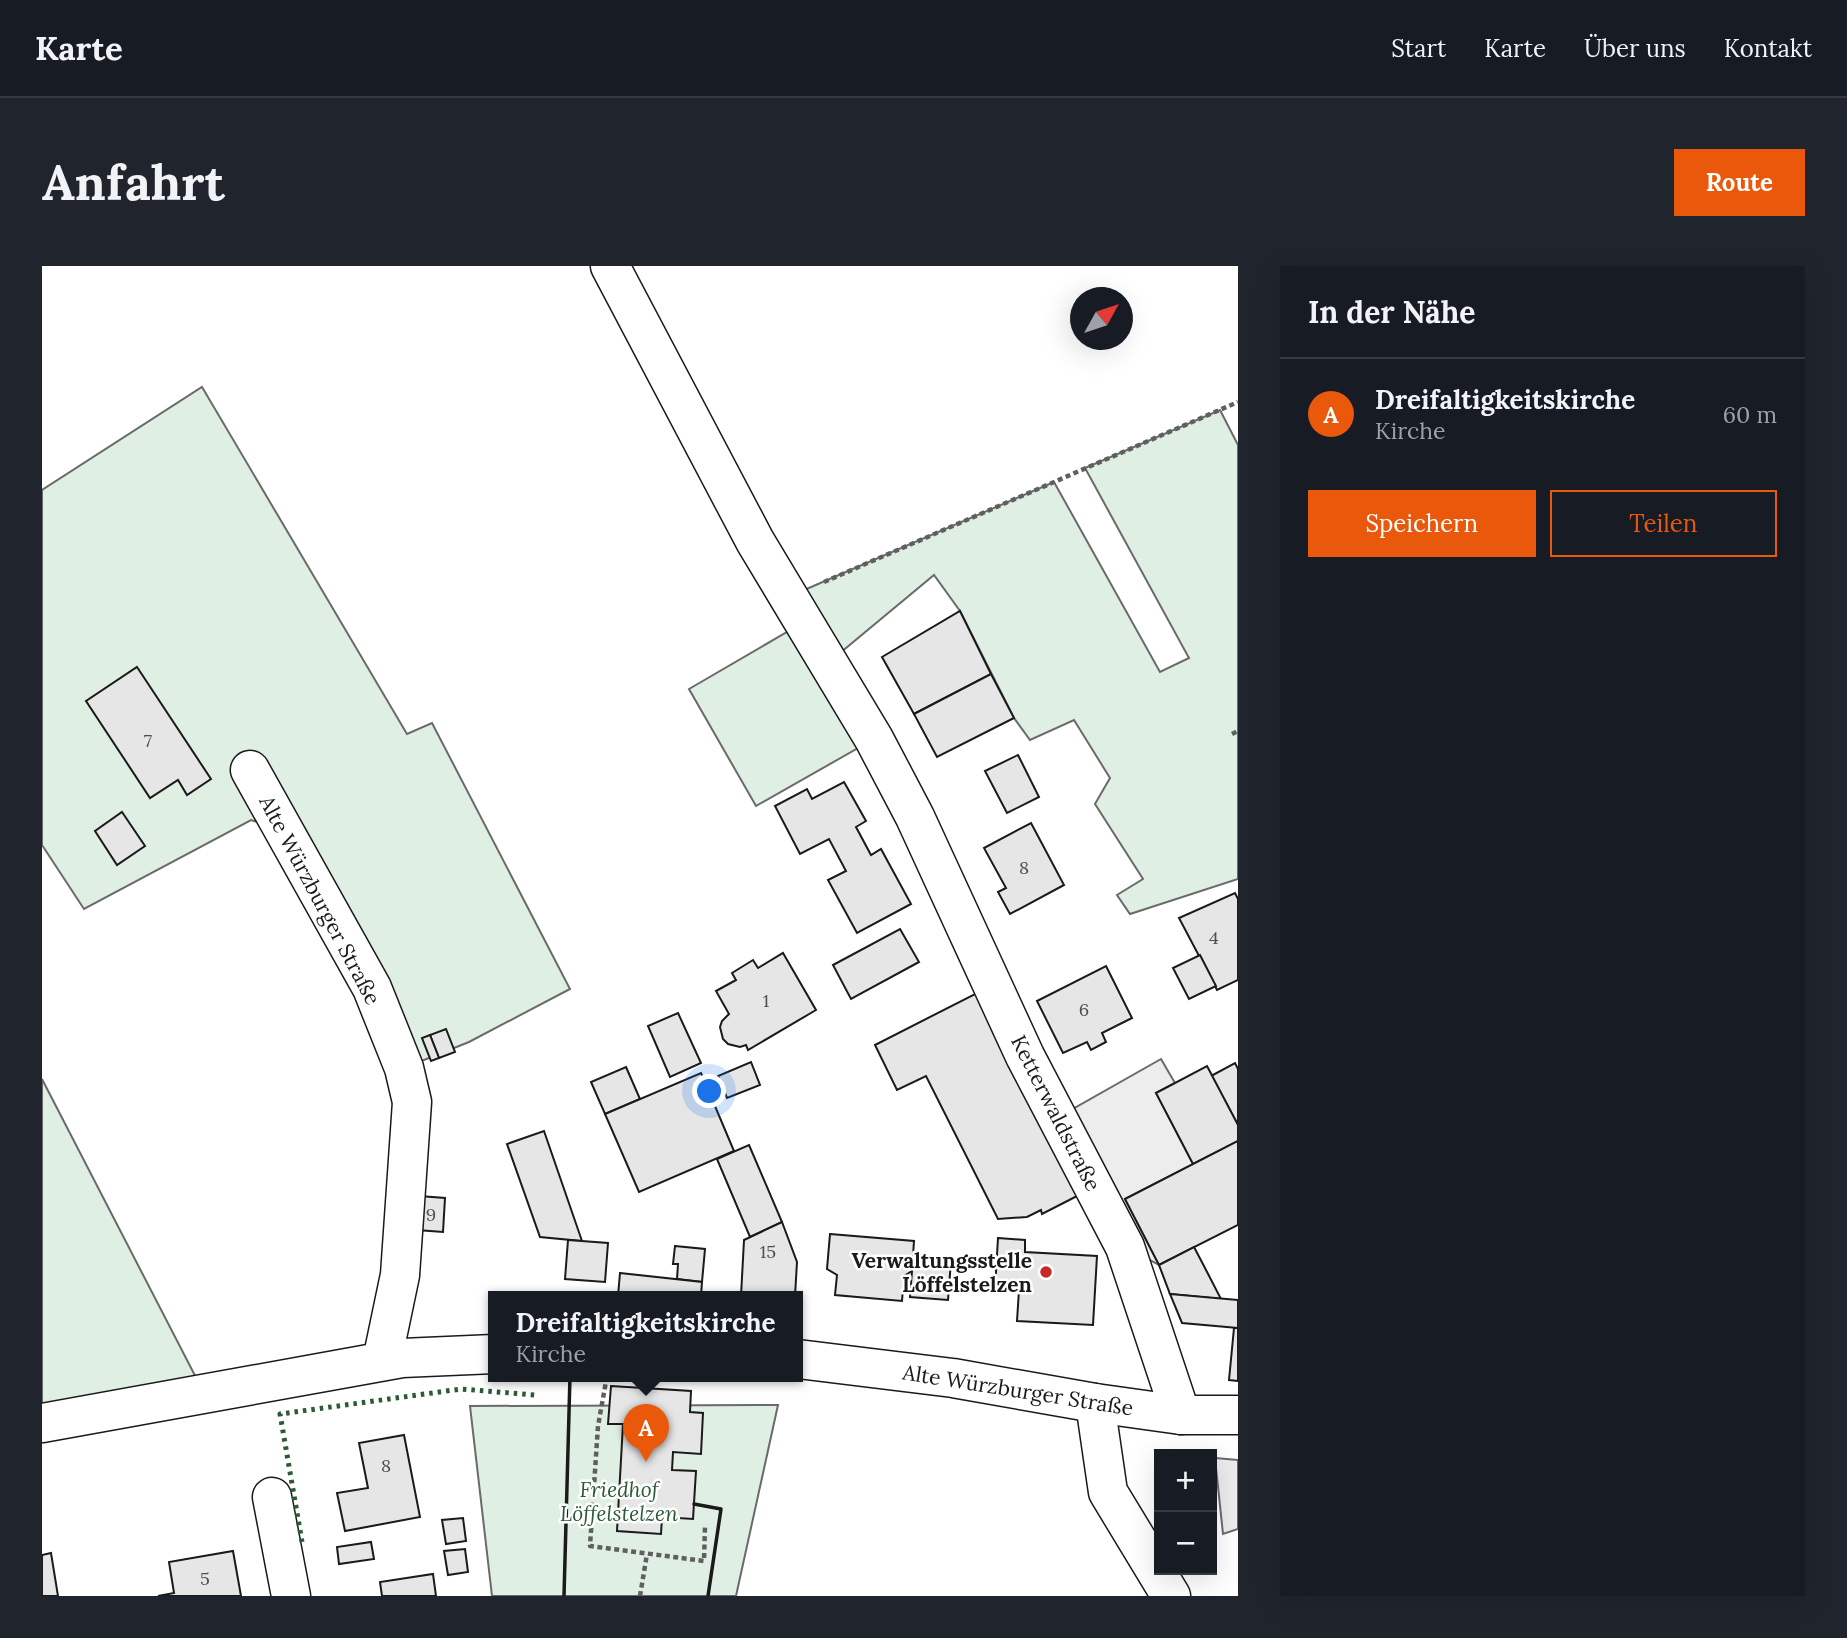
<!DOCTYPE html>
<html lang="de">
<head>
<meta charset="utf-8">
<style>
  :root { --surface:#171b24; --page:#20242c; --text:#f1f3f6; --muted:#9ea1a6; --line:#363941; --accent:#ea580c }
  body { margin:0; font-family:Lora,serif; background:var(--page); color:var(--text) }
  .controls { position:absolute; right:21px; bottom:21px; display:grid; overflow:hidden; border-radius:0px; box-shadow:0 7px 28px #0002 }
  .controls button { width:63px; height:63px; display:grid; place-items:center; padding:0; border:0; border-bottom:2px solid var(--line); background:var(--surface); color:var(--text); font:35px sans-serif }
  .compass { position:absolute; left:1028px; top:21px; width:63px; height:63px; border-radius:50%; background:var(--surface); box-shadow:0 7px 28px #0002; rotate:50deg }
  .you { position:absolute; left:668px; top:826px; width:24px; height:24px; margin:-18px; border:5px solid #fff; border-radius:50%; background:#1a73e8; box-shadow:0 0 0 10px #1a73e833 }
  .badge { display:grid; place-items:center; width:46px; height:46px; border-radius:50%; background:var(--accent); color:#fff; font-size:23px; font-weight:700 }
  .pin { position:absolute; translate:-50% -58px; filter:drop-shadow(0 2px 4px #0008) }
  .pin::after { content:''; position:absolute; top:37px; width:24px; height:21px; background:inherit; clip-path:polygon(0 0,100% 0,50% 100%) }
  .popup { position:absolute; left:446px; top:1025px; width:315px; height:91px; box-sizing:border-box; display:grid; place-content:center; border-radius:0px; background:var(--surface); filter:drop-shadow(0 2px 5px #0005); font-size:23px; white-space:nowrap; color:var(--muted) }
  .popup b { font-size:26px; color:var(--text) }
  .popup::after { content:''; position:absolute; left:50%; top:100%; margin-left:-14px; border:14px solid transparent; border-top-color:var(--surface) }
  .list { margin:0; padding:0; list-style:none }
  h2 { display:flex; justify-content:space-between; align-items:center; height:91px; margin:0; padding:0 28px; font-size:30px }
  h2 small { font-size:23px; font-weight:400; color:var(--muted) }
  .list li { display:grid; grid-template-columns:46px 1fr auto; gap:21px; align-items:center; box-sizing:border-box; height:112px; padding:0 28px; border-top:2px solid var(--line) }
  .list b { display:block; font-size:26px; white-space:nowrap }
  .list p { margin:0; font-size:23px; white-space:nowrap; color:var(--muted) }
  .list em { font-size:23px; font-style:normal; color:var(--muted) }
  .actions { display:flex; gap:14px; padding:21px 28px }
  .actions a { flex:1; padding:16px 0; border:2px solid var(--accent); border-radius:0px; text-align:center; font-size:24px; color:var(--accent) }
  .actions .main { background:var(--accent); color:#fff }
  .map { position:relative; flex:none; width:1196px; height:1330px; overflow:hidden; border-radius:0px }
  header { display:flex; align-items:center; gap:42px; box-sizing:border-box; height:98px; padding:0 35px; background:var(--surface); border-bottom:2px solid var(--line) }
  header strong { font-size:33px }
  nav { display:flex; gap:38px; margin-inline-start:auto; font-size:24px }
  .intro { display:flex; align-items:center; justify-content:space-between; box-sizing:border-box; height:168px; padding:0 42px }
  h1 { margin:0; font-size:49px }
  .button { padding:18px 32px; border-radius:0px; background:var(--accent); color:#fff; font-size:24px; font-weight:700 }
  main { display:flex; gap:42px; padding:0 42px }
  aside { flex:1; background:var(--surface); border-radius:0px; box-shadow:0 7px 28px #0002 }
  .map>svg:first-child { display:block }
</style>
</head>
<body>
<header>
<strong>Karte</strong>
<nav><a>Start</a><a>Karte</a><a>Über uns</a><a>Kontakt</a></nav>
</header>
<div class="intro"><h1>Anfahrt</h1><a class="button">Route</a></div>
<main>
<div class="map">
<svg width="1196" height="1330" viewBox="0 0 1196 1330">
  <rect width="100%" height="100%" fill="#fff"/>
  <g fill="#e0efe3" stroke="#6a6a6a" stroke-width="2">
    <polygon points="160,121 365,468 390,457 528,723 427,776 362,802 242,565 209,554 42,643 0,579 0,224"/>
    <polygon points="1178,144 1196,179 1196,613 1088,648 1075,629 1101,613 1053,538 1068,512 1032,454 988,474 972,452 918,345 892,309 786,397 832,473 714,540 647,423 762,356 746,331 1012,216 1118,406 1147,392 1043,202"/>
    <polygon points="0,813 162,1127 0,1157"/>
    <polygon points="736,1139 694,1330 450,1330 428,1140"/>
  </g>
  <g fill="#ededed" stroke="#6a6a6a" stroke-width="2">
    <polygon points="1119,793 1133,817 1114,827 1151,898 1083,933 1117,999 1083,981 1015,852"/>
    <polygon points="1173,1192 1196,1194 1196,1263 1181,1268"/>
  </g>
  <g fill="#e6e6e6" stroke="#1a1a1a" stroke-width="2">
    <polygon points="918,345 949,408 872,448 840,391"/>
    <polygon points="95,401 169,513 145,529 136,514 108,532 44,435"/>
    <polygon points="949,408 972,452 895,491 872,448"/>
    <polygon points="976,489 997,531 965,547 943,505"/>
    <polygon points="802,516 824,555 814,561 829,589 839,583 869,638 815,667 786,614 804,605 787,573 758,588 733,540 765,523 770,533"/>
    <polygon points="80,546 103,580 75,599 53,565"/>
    <polygon points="989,557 1022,619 968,648 956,626 964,622 942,582"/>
    <polygon points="1193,627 1196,633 1196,714 1175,724 1137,652"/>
    <polygon points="858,663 877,696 809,733 791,699"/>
    <polygon points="741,687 774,744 706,784 704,779 698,781 686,778 681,773 678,761 680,755 687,748 674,725 694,714 690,707 711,694 716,702"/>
    <polygon points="1158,689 1174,720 1147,733 1131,702"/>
    <polygon points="1064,700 1090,752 1060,767 1064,776 1049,784 1045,776 1021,787 995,735"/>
    <polygon points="937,726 1039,928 1000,948 999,944 985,951 956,953 884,810 855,824 833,779"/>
    <polygon points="636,747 659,797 628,811 606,760"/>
    <polygon points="404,763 413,786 397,792 388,769"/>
    <polygon points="388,769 397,792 389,795 380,772"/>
    <polygon points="709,796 718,819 685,832 676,810"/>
    <polygon points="1193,797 1196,803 1196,859 1169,810"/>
    <polygon points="1165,800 1196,859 1196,875 1151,898 1114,827"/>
    <polygon points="584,801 598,833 563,848 549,816"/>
    <polygon points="659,807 692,885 597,926 563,848"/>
    <polygon points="502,865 540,975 498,971 465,878"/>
    <polygon points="1196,875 1196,959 1117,999 1083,933"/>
    <polygon points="707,879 740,956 708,971 675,893"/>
    <polygon points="377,930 403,932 401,966 375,964"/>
    <polygon points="740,956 755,996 753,1030 699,1030 702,974"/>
    <polygon points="788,968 872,975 870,1005 862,1010 860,1035 793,1029 795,1009 785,1003"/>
    <polygon points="956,972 983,974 983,986 1055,990 1051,1059 975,1055 977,1024 953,1023"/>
    <polygon points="526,974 566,977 563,1016 523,1013"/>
    <polygon points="633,980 663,983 660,1016 635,1013 636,998 631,998"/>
    <polygon points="1152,981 1163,1002 1179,1033 1128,1028 1117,999"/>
    <polygon points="871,992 909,995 906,1034 868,1031"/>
    <polygon points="578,1007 660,1016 659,1030 576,1030"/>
    <polygon points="1128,1028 1196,1034 1196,1062 1140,1057"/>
    <polygon points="1192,1062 1196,1062 1196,1115 1187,1114"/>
    <polygon points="569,1120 649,1125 648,1146 661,1147 659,1188 631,1186 630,1204 654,1205 651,1253 620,1251 619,1268 575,1265 581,1158 566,1158"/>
    <polygon points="362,1169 378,1251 303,1265 295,1227 326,1222 317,1177"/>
    <polygon points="421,1252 424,1275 404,1278 400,1254"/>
    <polygon points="329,1276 332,1293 297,1298 295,1281"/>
    <polygon points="423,1283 426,1306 406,1309 402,1285"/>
    <polygon points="191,1285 199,1330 116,1330 132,1327 127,1296"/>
    <polygon points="9,1287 16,1330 0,1330 0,1289"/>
    <polygon points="391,1308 394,1330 340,1330 338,1316"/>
  </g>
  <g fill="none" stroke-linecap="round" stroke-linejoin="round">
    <defs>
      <g id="minor">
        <polyline points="568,0 713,275 832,473 873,551 983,790 1083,981 1139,1149"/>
        <polyline points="208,504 330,722 362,802 370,836 358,1009 340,1095"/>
        <polyline points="756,1093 911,1112 1053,1137 1139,1149 1196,1149"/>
        <polyline points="1053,1137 1066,1226 1129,1330"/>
        <polyline points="0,1157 360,1092 452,1088"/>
        <polyline points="230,1231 249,1330"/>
      </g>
    </defs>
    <use href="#minor" stroke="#1a1a1a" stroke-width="41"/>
    <g stroke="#5f5f5f" stroke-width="4.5" stroke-dasharray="5 3.5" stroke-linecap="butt">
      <polyline points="782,316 1196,136"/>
      <polyline points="1190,468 1196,465"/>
      <polyline points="565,1110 556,1160 548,1280 662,1295 663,1260"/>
      <polyline points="598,1330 605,1288"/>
    </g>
    <use href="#minor" stroke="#fff" stroke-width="38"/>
    <polyline stroke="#2b5a34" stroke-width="5" stroke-dasharray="3.5 5" stroke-linecap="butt" points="260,1276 238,1148 419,1123 493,1129"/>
    <g stroke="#1a1a1a" stroke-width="3.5">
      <polyline points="546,1110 558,1111"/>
      <polyline points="652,1238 679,1243 666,1330"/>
      <polyline points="522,1330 528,1110"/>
    </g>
  </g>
  <circle fill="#c62828" stroke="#fff" stroke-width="2.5" cx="1004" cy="1006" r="7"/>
  <g text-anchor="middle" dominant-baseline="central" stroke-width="5" stroke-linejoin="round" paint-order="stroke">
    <g font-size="18" fill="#4d4d4d">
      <text x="106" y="474">7</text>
      <text x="982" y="601">8</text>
      <text x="1172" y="671">4</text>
      <text x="724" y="734">1</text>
      <text x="1042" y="743">6</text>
      <text x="389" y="948">9</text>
      <text x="726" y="985">15</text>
      <text x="344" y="1199">8</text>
      <text x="163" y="1312">5</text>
    </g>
    <g font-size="21" fill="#1a1a1a" stroke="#fff">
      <text transform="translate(278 634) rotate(62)">Alte Würzburger Straße</text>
      <text transform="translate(1014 847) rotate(63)">Ketterwaldstraße</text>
      <text transform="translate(976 1124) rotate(9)">Alte Würzburger Straße</text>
    </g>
    <g font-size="21" font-weight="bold" fill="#1a1a1a" stroke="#fff" text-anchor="end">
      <text x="990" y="994">Verwaltungsstelle<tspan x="990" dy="24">Löffelstelzen</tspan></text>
    </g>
    <g font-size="21" font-style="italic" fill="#2b5a34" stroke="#fff">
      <text x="577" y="1223">Friedhof<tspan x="577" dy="24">Löffelstelzen</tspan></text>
    </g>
  </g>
</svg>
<div class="controls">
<button>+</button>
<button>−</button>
</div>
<svg class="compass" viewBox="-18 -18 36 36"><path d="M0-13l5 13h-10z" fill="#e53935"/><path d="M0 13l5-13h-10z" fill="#9ea1a6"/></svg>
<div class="you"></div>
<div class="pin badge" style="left:604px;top:1196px">A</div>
<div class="popup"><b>Dreifaltigkeitskirche</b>Kirche</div>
</div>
<aside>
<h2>In der Nähe<small></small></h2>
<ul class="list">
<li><span class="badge">A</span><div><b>Dreifaltigkeitskirche</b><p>Kirche</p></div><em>60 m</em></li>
</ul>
<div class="actions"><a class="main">Speichern</a><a>Teilen</a></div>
</aside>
</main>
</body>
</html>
